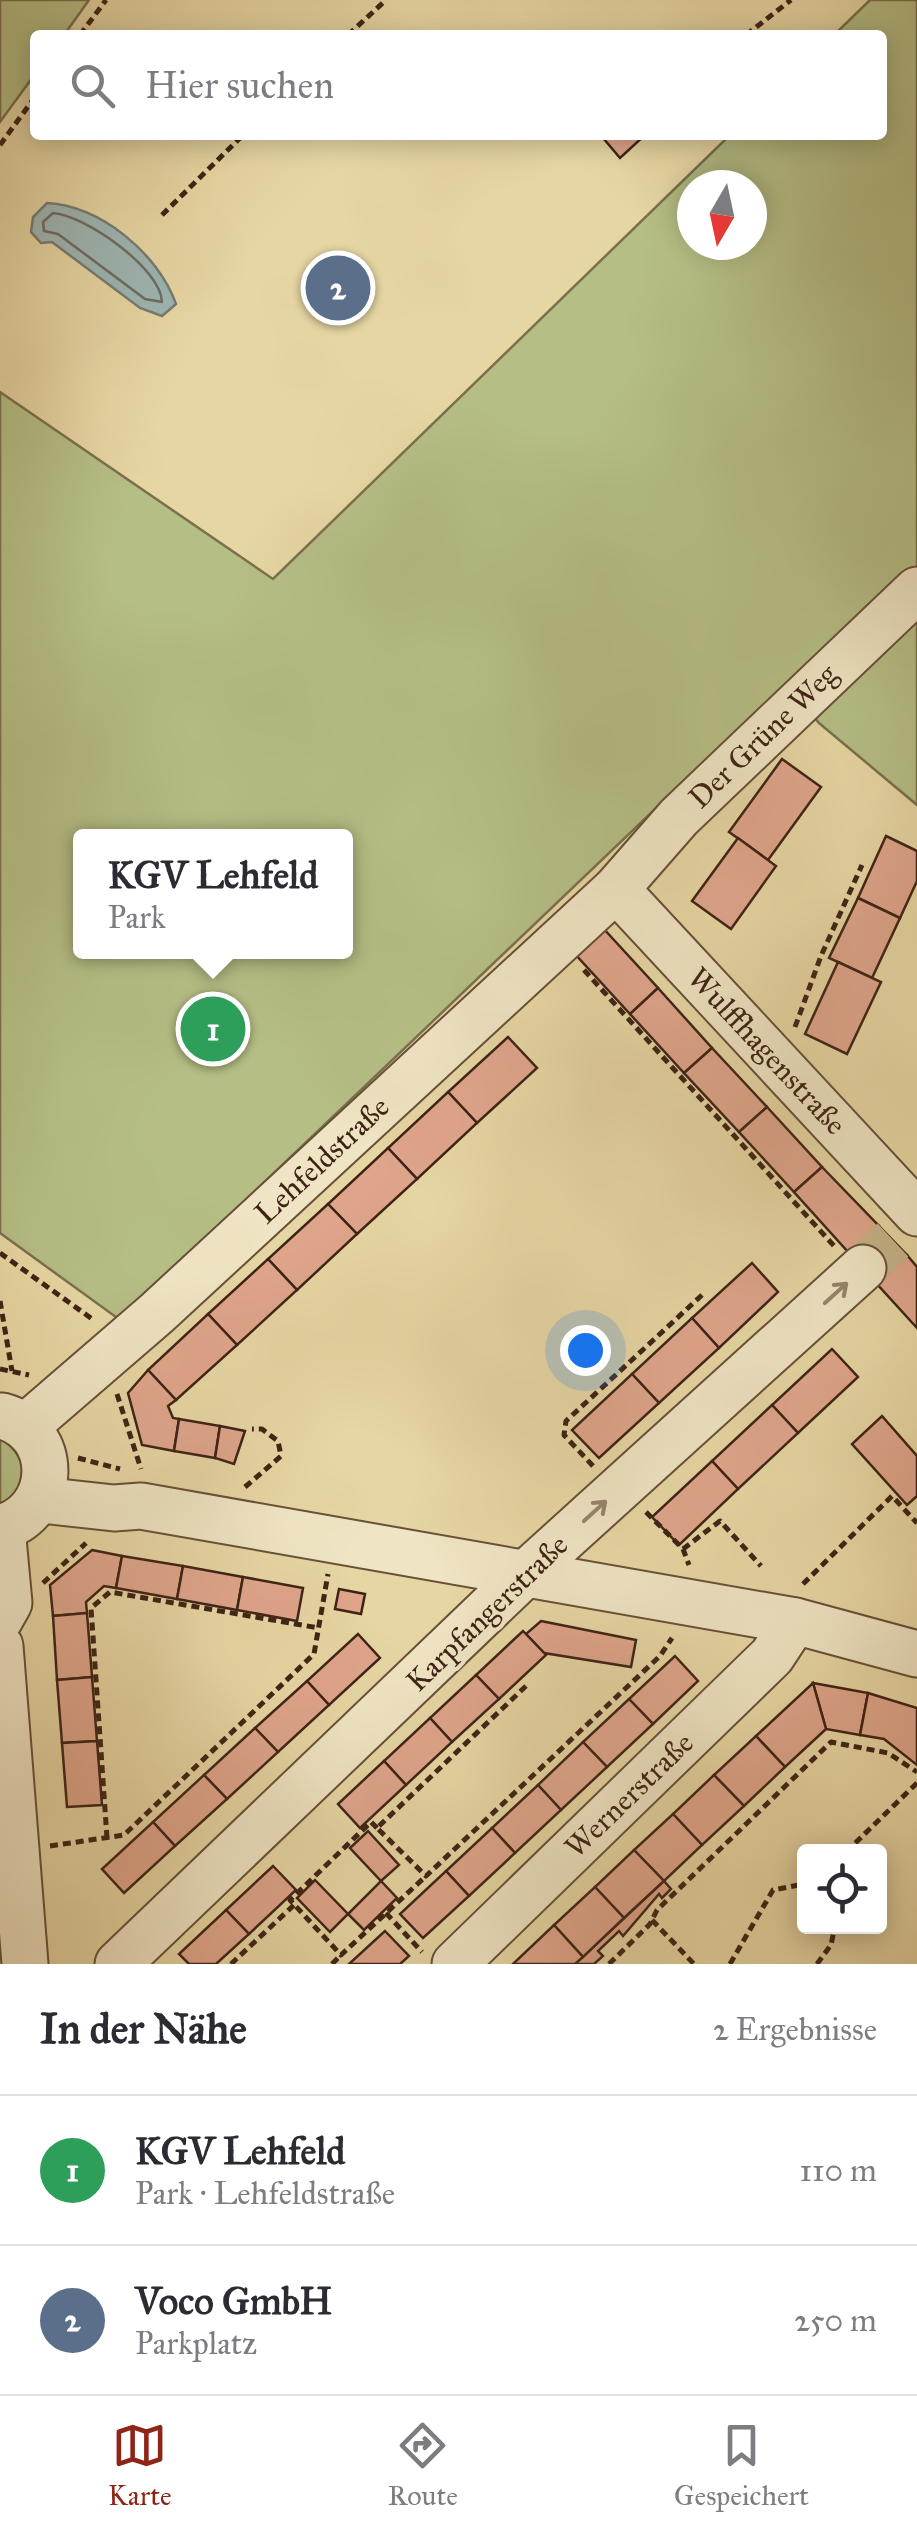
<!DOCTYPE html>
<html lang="de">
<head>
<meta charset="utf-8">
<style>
  :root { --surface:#fff; --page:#f7f7f7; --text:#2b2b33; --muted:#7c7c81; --line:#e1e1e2; --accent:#8f2418 }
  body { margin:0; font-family:"IM FELL Great Primer",serif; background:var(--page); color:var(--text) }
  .controls { position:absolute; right:30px; bottom:30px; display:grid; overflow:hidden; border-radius:10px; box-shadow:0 5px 25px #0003 }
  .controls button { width:90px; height:90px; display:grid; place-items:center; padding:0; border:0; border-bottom:2px solid var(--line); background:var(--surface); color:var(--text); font:50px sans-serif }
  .compass { position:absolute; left:677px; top:170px; width:90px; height:90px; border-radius:50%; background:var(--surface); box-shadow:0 5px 25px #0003; rotate:189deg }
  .you { position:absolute; left:585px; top:1350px; width:35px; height:35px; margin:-25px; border:8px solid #fff; border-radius:50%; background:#1a73e8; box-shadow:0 0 0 15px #1a73e833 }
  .badge { display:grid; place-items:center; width:65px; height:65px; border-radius:50%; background:var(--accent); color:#fff; font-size:32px; font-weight:700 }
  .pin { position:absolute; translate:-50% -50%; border:5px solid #fff; box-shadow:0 2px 10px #0006 }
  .popup { position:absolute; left:73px; top:829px; width:280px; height:130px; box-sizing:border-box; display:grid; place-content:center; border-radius:10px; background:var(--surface); filter:drop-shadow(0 2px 8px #0005); font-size:32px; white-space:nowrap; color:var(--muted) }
  .popup b { font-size:38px; color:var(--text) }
  .popup::after { content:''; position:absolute; left:50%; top:100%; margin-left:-20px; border:20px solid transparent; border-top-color:var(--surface) }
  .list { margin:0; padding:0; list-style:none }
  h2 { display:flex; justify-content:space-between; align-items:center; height:130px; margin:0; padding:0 40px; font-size:42px }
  h2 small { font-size:32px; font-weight:400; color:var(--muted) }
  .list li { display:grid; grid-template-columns:65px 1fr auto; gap:30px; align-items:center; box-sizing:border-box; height:150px; padding:0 40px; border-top:2px solid var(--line) }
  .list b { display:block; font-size:38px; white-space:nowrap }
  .list p { margin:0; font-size:32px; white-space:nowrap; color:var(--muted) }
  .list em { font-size:32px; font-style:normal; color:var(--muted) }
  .icon { flex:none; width:55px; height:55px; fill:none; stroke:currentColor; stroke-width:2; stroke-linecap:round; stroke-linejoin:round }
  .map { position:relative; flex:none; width:917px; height:1964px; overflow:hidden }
  .search { position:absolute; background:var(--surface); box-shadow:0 5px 25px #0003; left:30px; right:30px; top:30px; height:110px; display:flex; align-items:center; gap:25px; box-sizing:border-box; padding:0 35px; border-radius:10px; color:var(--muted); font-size:38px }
  .sheet { height:430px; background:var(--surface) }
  nav { display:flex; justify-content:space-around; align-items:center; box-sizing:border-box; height:140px; border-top:2px solid var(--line); background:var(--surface); font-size:28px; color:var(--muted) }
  nav a { display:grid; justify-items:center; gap:5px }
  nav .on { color:var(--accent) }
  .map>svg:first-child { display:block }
</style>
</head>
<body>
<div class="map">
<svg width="917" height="1964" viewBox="0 0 917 1964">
  <rect width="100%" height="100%" fill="#e6d6a3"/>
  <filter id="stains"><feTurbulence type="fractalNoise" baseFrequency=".002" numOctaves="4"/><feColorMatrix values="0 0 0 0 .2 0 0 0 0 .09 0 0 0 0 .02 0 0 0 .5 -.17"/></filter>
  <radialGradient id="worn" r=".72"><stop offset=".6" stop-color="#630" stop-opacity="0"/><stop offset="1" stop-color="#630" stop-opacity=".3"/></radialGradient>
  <g fill="#b5be85" stroke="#7a704d" stroke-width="2.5" fill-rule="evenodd">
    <polygon points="0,0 89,0 64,35 35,35 35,74 0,122"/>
    <path d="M870,0H917V805L819,723L786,684L120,1320L0,1233V392L273,579L730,135H882V35H834ZM692,185H752V245H692ZM80,836H346V952H80Z"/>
    <path d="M0,1438C30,1458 31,1486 0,1505Z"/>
  </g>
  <path fill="#9db6b3" stroke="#777b74" stroke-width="2.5" d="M47,203C99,205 158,253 176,304L162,316L140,308L52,242L41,243L31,232L33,217Z"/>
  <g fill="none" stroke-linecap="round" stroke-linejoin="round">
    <path stroke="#6e6c64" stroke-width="2.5" d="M53,213C84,215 161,268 162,302L145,299L58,234L44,231L43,222Z"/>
  </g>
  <g fill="#dfa58b" stroke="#3e2315" stroke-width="2.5">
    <polygon points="608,135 645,135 620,158 604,139"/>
    <polygon points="782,759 821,787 768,860 729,832"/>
    <polygon points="886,836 917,851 917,881 900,918 858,898"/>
    <polygon points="738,838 776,866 731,929 692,901"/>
    <polygon points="858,898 900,918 872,978 829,958"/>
    <polygon points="603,928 658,988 630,1014 575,954"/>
    <polygon points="838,962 881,982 847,1054 805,1034"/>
    <polygon points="658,988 712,1048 684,1073 630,1014"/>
    <polygon points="508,1037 537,1068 477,1123 448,1092"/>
    <polygon points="712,1048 767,1107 739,1132 684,1073"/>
    <polygon points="448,1092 477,1123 417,1179 388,1148"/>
    <polygon points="767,1107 822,1167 794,1192 739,1132"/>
    <polygon points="388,1148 417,1179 357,1234 328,1204"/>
    <polygon points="822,1167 879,1226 849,1253 794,1192"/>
    <polygon points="328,1204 357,1234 297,1290 268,1259"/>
    <polygon points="879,1226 907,1255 877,1284 849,1253"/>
    <polygon points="907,1255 917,1267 917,1328 877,1284"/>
    <polygon points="268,1259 297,1290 237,1345 208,1314"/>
    <polygon points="752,1263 778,1292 719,1348 692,1318"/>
    <polygon points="208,1314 237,1345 176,1400 148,1370"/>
    <polygon points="692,1318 719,1348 659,1403 632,1374"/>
    <polygon points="832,1349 858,1377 798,1433 772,1405"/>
    <polygon points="148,1370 176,1400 168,1406 173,1418 179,1419 174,1451 142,1445 128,1393"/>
    <polygon points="632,1374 659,1403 599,1458 572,1430"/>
    <polygon points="772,1405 798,1433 738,1489 712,1461"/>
    <polygon points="882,1416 917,1456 917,1496 907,1505 852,1444"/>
    <polygon points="179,1419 220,1426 215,1458 174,1451"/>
    <polygon points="220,1426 245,1431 234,1464 215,1458"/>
    <polygon points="712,1461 738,1489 679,1545 652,1517"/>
    <polygon points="92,1550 122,1556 116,1588 104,1586 86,1602 87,1613 53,1616 50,1585"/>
    <polygon points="122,1556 183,1566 177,1599 116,1588"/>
    <polygon points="183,1566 243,1577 237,1610 177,1599"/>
    <polygon points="243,1577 303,1588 297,1621 237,1610"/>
    <polygon points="339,1589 365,1594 361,1614 335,1609"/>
    <polygon points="87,1613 92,1677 57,1680 53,1616"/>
    <polygon points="541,1621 636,1640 631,1667 544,1653 526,1634"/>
    <polygon points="523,1631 546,1655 499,1699 476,1675"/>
    <polygon points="358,1634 380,1658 329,1705 307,1681"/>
    <polygon points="675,1656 698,1681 653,1724 629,1699"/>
    <polygon points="476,1675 499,1699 452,1742 430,1718"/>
    <polygon points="92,1677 97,1741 62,1743 57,1680"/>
    <polygon points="307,1681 329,1705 278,1752 255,1728"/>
    <polygon points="813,1683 868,1693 860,1735 826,1729"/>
    <polygon points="813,1683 826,1729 785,1767 756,1736"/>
    <polygon points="868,1693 917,1708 917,1765 884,1739 860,1735"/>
    <polygon points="629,1699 653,1724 607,1767 583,1742"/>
    <polygon points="430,1718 452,1742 406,1785 384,1761"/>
    <polygon points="255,1728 278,1752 227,1799 204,1775"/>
    <polygon points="756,1736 785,1767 744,1806 714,1775"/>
    <polygon points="97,1741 102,1805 67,1807 62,1743"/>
    <polygon points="583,1742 607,1767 561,1810 538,1785"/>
    <polygon points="384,1761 406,1785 360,1828 338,1804"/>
    <polygon points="204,1775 227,1799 175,1846 153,1822"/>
    <polygon points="714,1775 744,1806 702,1845 673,1814"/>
    <polygon points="538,1785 561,1810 515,1853 492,1828"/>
    <polygon points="673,1814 702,1845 664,1881 634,1850"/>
    <polygon points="153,1822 175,1846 124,1893 102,1869"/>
    <polygon points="492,1828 515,1853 469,1896 446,1871"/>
    <polygon points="368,1831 399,1865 381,1881 350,1848"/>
    <polygon points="634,1850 664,1881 624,1918 595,1887"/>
    <polygon points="273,1866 296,1890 249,1934 226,1910"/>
    <polygon points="446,1871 469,1896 423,1938 400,1914"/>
    <polygon points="315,1880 348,1914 330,1932 297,1898"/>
    <polygon points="381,1881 397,1898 364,1930 348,1914"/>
    <polygon points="664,1881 671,1889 662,1898 659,1894 623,1936 619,1931 598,1951 603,1956 594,1964 575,1964"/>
    <polygon points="595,1887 624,1918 583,1957 554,1925"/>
    <polygon points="226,1910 249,1934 216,1964 189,1964 179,1954"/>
    <polygon points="554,1925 583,1957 575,1964 513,1964"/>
    <polygon points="385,1931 409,1956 400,1964 349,1964"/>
  </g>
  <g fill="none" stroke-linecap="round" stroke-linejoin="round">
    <polyline stroke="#c4b287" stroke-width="45" stroke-dasharray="45 22" stroke-linecap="butt" points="863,1268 893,1240"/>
    <defs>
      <g id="minor">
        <polyline points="616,889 917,1213"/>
        <polyline points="25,1427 157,1313 616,889 679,817 917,590"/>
        <polyline points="41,1500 114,1508 141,1506 795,1621 917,1654"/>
        <path d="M0,1528C58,1513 61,1432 2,1416"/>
        <polyline points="0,1619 9,1603 2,1528"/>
        <polyline points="0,1646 25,1964"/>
        <polyline points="118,1964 523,1576 863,1268"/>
        <polyline points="455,1964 772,1656 795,1621"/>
      </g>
    </defs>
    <use href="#minor" stroke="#685038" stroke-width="49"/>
    <g stroke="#3e2315" stroke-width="5" stroke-dasharray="8 5" stroke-linecap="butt">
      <polyline points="80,35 106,0"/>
      <polyline points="348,35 386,0"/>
      <polyline points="746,35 791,0"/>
      <polyline points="0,145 35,97"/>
      <polyline points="162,215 243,135"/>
      <polyline points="584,970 835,1247"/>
      <polyline points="795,1027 821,956 862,865"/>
      <polyline points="0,1253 95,1321"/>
      <polyline points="0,1301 12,1371"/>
      <polyline points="0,1369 29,1375"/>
      <polyline points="117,1394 141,1469"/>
      <polyline points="78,1458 120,1469"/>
      <polyline points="593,1466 564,1435 566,1421 702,1295"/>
      <polyline points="245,1487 281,1456 278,1441 262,1429 252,1429"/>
      <polyline points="646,1512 683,1549 689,1565"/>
      <polyline points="683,1549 720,1521 761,1566"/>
      <polyline points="43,1583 86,1543"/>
      <polyline points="803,1584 892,1496 917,1523"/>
      <polyline points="526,1686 377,1828 426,1876 660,1656 672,1638"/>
      <polyline points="377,1828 371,1822 290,1900 341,1955 426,1876"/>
      <polyline points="107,1838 91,1608 110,1592 319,1628"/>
      <polyline points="50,1846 124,1835 314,1654 328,1574"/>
      <polyline points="846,1852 917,1783"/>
      <polyline points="386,1913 422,1952"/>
      <polyline points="652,1920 694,1964"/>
      <polyline points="231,1964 294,1905"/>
      <polyline points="332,1964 341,1955"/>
      <polyline points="609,1964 650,1924 657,1910 831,1742 888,1753 917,1772"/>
      <polyline points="730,1964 773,1890 804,1884"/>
      <polyline points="817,1964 831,1945 835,1926"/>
    </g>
    <use href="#minor" stroke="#efe4c3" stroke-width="45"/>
  </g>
  <defs><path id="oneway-shaft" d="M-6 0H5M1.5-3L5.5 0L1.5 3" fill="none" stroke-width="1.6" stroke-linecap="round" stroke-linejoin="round" transform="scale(2.5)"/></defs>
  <g stroke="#96846c">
    <use href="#oneway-shaft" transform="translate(836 1293) rotate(-42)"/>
    <use href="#oneway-shaft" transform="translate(595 1511) rotate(-42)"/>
  </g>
  <g text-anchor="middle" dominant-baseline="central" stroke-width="8" stroke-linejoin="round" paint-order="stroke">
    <g font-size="30" fill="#3e2315" stroke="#efe4c3">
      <text transform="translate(763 736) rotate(-44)">Der Grüne Weg</text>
      <text transform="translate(767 1051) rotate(47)">Wulffhagenstraße</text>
      <text transform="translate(322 1160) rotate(-43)">Lehfeldstraße</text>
      <text transform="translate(487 1613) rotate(-44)">Karpfangerstraße</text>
      <text transform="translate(629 1795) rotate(-44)">Wernerstraße</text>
    </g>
  </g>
  <rect width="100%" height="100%" filter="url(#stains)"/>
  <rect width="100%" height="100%" fill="url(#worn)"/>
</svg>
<div class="controls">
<button><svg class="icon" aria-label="locate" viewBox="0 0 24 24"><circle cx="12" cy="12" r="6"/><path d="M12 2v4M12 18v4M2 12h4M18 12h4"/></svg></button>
</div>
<svg class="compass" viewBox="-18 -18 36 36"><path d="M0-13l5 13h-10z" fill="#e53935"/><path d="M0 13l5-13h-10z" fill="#7c7c81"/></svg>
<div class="you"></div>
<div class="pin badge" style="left:213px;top:1029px;background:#2e9e5b">1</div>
<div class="popup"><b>KGV Lehfeld</b>Park</div>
<div class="pin badge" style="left:338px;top:288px;background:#5c6f8a">2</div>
<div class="search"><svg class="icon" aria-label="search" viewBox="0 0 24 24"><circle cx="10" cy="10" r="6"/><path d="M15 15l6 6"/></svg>Hier suchen</div>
</div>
<section class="sheet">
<h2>In der Nähe<small>2 Ergebnisse</small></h2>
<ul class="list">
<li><span class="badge" style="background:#2e9e5b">1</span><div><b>KGV Lehfeld</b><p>Park · Lehfeldstraße</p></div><em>110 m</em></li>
<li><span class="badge" style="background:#5c6f8a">2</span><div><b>Voco GmbH</b><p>Parkplatz</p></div><em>250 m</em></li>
</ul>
</section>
<nav>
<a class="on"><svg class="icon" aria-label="map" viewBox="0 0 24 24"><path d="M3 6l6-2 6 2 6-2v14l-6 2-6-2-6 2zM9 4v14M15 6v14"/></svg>Karte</a>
<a><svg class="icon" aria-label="directions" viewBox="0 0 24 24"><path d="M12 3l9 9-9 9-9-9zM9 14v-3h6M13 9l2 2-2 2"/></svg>Route</a>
<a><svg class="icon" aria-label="saved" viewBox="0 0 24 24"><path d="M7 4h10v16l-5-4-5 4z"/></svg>Gespeichert</a>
</nav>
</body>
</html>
